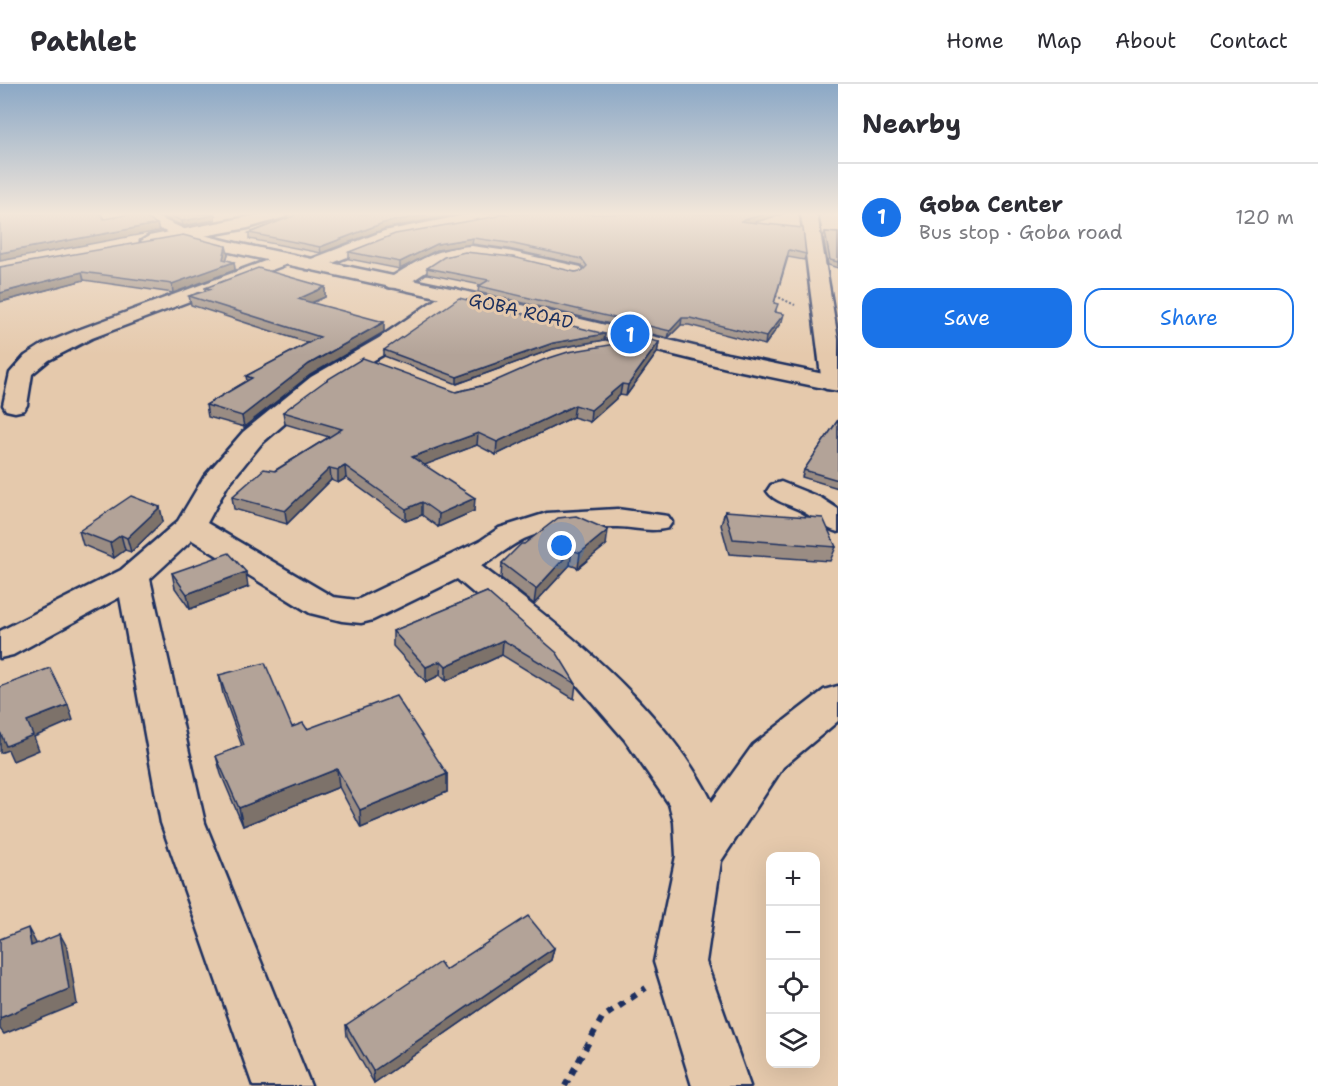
<!DOCTYPE html>
<html lang="en">
<head>
<meta charset="utf-8">
<style>
  :root { --surface:#fff; --page:#f2f2f3; --text:#2b2b33; --muted:#7c7c81; --line:#e1e1e2; --accent:#1a73e8 }
  body { margin:0; font-family:"Shantell Sans",sans-serif; background:var(--page); color:var(--text) }
  .controls { position:absolute; right:18px; bottom:18px; display:grid; overflow:hidden; border-radius:12px; box-shadow:0 6px 24px #0002 }
  .controls button { width:54px; height:54px; display:grid; place-items:center; padding:0; border:0; border-bottom:2px solid var(--line); background:var(--surface); color:var(--text); font:30px sans-serif }
  .you { position:absolute; left:562px; top:462px; width:21px; height:21px; margin:-15px; border:4px solid #fff; border-radius:50%; background:#1a73e8; box-shadow:0 0 0 9px #1a73e833 }
  .badge { display:grid; place-items:center; width:39px; height:39px; border-radius:50%; background:var(--accent); color:#fff; font-size:20px; font-weight:700 }
  .pin { position:absolute; translate:-50% -50%; border:3px solid #fff; box-shadow:0 2px 6px #0006 }
  .list { margin:0; padding:0; list-style:none }
  h2 { display:flex; justify-content:space-between; align-items:center; height:78px; margin:0; padding:0 24px; font-size:26px }
  h2 small { font-size:20px; font-weight:400; color:var(--muted) }
  .list li { display:grid; grid-template-columns:39px 1fr auto; gap:18px; align-items:center; box-sizing:border-box; height:108px; padding:0 24px; border-top:2px solid var(--line) }
  .list b { display:block; font-size:22px; white-space:nowrap }
  .list p { margin:0; font-size:20px; white-space:nowrap; color:var(--muted) }
  .list em { font-size:20px; font-style:normal; color:var(--muted) }
  .actions { display:flex; gap:12px; padding:18px 24px }
  .actions a { flex:1; padding:14px 0; border:2px solid var(--accent); border-radius:18px; text-align:center; font-size:21px; color:var(--accent) }
  .actions .main { background:var(--accent); color:#fff }
  .icon { flex:none; width:33px; height:33px; fill:none; stroke:currentColor; stroke-width:2; stroke-linecap:round; stroke-linejoin:round }
  .map { position:relative; flex:none; width:838px; height:1002px; overflow:hidden }
  header { display:flex; align-items:center; gap:36px; box-sizing:border-box; height:84px; padding:0 30px; background:var(--surface); border-bottom:2px solid var(--line) }
  header strong { font-size:28px }
  nav { display:flex; gap:33px; margin-inline-start:auto; font-size:21px }
  main { display:flex }
  aside { flex:1; background:var(--surface) }
  .map>svg:first-child { display:block }
</style>
</head>
<body>
<header>
<strong>Pathlet</strong>
<nav><a>Home</a><a>Map</a><a>About</a><a>Contact</a></nav>
</header>
<main>
<div class="map">
<svg width="838" height="1002" viewBox="0 0 838 1002">
  <rect width="100%" height="100%" fill="#e5c9ac"/>
  <filter id="ink" filterUnits="userSpaceOnUse"><feTurbulence type="fractalNoise" baseFrequency=".0167" numOctaves="2"/><feDisplacementMap in="SourceGraphic" scale="12" xChannelSelector="R" yChannelSelector="G"/><feConvolveMatrix kernelMatrix="1 2 1 2 8 2 1 2 1" color-interpolation-filters="sRGB"/></filter>
  <g filter="url(#ink)">
    <g fill="none" stroke-linecap="round" stroke-linejoin="round">
      <defs>
        <g id="minor">
          <polygon points="262,130 287,130 285,133 248,144 149,162 141,157 149,152"/>
          <polygon points="471,130 504,130 497,135 394,154 318,185 306,185 303,181 306,177 384,147"/>
          <polygon points="801,130 817,130 838,255 838,306 826,305 822,300"/>
          <path d="M472,162L508,167L581,183L584,187L581,191L575,192C540,184 485,165 451,174C431,180 407,208 388,203L386,199L388,195C416,178 438,163 472,162Z"/>
          <polygon points="284,170 290,171 293,175 290,179 92,254 49,276 32,290 27,321 24,326 15,328 6,326 3,321 10,289 25,272 42,261 78,246"/>
          <path d="M455,205L462,207L465,211L462,215L395,264L327,303L261,360L227,402L207,439L333,513L357,516L480,457L499,444L547,429L617,425L668,432L672,438L668,444C650,449 634,443 617,443C589,443 545,443 520,457C507,464 495,475 481,482C564,544 665,624 712,718L753,661L824,606L838,602V637L783,683L721,777L706,878L750,1002H692L654,878L676,772L674,738L669,720L625,656L579,603L528,555L457,495L373,536L361,539L342,537L310,529L192,456L150,495L205,739L311,1002H253L161,739L120,513L13,571L0,574V547L121,486L178,437L204,393L243,348L311,293L379,254L448,207Z"/>
          <path d="M781,398L821,414L838,425V448C823,444 814,433 800,426C789,420 774,418 767,407L771,401Z"/>
        </g>
        <polygon id="tertiary" points="129,130 150,130 191,148 236,159 455,205 727,270 838,293 838,307 727,284 455,217 230,168 179,154"/>
      </defs>
      <use href="#minor" stroke="#1b2f5e" stroke-width="5"/>
      <use href="#tertiary" stroke="#1b2f5e" stroke-width="5"/>
      <polyline stroke="#1b2f5e" stroke-width="2" stroke-dasharray="2 2" stroke-linecap="butt" points="772,210 795,221"/>
      <polyline stroke="#1b2f5e" stroke-width="6" stroke-dasharray="7 7" stroke-linecap="butt" points="565,1002 602,934 646,904"/>
      <use href="#minor" fill="#e5c9ac" fill-rule="evenodd"/>
      <use href="#tertiary" fill="#e5c9ac" fill-rule="evenodd"/>
    </g>
    <g fill="#9a8c83" stroke="#1b2f5e" stroke-width="1.5">
      <polygon points="161,130 213,130 215,131 215,136 183,142 161,132"/>
      <polygon points="498,132 754,139 806,170 804,176 788,173 774,219 776,228 782,237 765,261 689,241 681,241 668,254 478,208 479,202 481,201 427,190 427,184 575,188 582,187 584,185 581,181 508,165 472,160 437,166 400,185 349,175 349,168"/>
      <polygon points="384,145 321,169 249,155 249,149"/>
      <polygon points="825,148 838,149 838,184 828,181 823,153"/>
      <polygon points="228,170 226,176 234,178 235,186 173,209 84,196 5,217 0,183"/>
      <polygon points="325,203 325,213 312,219 384,248 310,291 244,343 208,333 206,321 247,297 246,292 308,259 191,221 189,212 205,207 205,204"/>
      <polygon points="605,250 604,256 553,265 457,300 384,272 384,266"/>
      <polygon points="659,258 657,269 626,312 620,311 590,338 573,333 496,371 477,361 424,381 474,427 438,443 422,431 406,437 346,394 338,399 331,396 287,440 234,425 232,413 329,353 285,340 283,328 456,308"/>
      <polygon points="838,336 838,404 802,393 804,386"/>
      <polygon points="725,427 836,463 830,477 729,470 721,441"/>
      <polygon points="163,437 131,468 125,466 114,474 83,461 79,447"/>
      <polygon points="524,460 606,461 578,484 570,481 534,520 501,494 502,479"/>
      <polygon points="172,489 248,503 190,525 175,504"/>
      <polygon points="487,508 576,600 574,615 502,571 446,597 440,591 426,598 393,562 393,547"/>
      <polygon points="219,591 292,643 307,645 447,690 447,708 361,744 339,703 243,742 221,690 216,672 242,662 223,610"/>
      <polygon points="554,864 551,876 374,999 347,952 346,941"/>
    </g>
    <g fill="#7d726a" stroke="#1b2f5e" stroke-width="1.5">
      <polygon points="429,130 458,130 384,145 321,169 320,163 383,139"/>
      <polygon points="765,130 783,130 739,143 740,137"/>
      <polygon points="215,131 215,136 183,142 182,137"/>
      <polygon points="157,140 159,147 0,177 0,169"/>
      <polygon points="473,154 472,160 437,166 400,185 400,178 437,160"/>
      <polygon points="226,162 228,170 225,181 234,178 235,186 173,209 172,200 223,175"/>
      <polygon points="82,188 84,196 0,218 0,209"/>
      <polygon points="325,203 325,213 299,224 298,215"/>
      <polygon points="784,230 782,237 765,261 766,253"/>
      <polygon points="682,234 681,241 668,254 670,247"/>
      <polygon points="384,238 384,248 310,291 244,343 242,332 309,280"/>
      <polygon points="605,250 604,256 553,265 457,300 457,293 553,259"/>
      <polygon points="659,258 657,269 626,312 628,301"/>
      <polygon points="622,300 620,311 590,338 591,326"/>
      <polygon points="575,321 573,333 496,371 497,358"/>
      <polygon points="478,349 477,361 412,386 412,373"/>
      <polygon points="345,382 346,394 338,399 338,386"/>
      <polygon points="330,384 331,396 287,440 285,427"/>
      <polygon points="475,414 474,427 438,443 439,430"/>
      <polygon points="422,418 422,431 406,437 406,425"/>
      <polygon points="160,423 163,437 131,468 127,454"/>
      <polygon points="608,446 606,461 578,484 580,469"/>
      <polygon points="121,451 125,466 114,474 110,459"/>
      <polygon points="572,466 570,481 534,520 536,505"/>
      <polygon points="246,488 248,503 190,525 187,510"/>
      <polygon points="503,556 502,571 446,597 446,582"/>
      <polygon points="441,577 440,591 426,598 426,583"/>
      <polygon points="68,621 73,636 34,653 39,666 13,677 8,666 0,669 0,651 27,637"/>
      <polygon points="337,685 339,703 243,742 239,724"/>
      <polygon points="447,690 447,708 361,744 360,726"/>
      <polygon points="28,844 36,859 40,877 31,862"/>
      <polygon points="60,850 68,865 77,920 4,950 0,945 0,934"/>
      <polygon points="554,864 551,876 374,999 373,987"/>
    </g>
    <g fill="#b3a398" stroke="#1b2f5e" stroke-width="1.5">
      <polygon points="0,130 101,130 104,135 131,130 138,130 157,140 0,169"/>
      <polygon points="166,130 213,130 215,131 182,137"/>
      <polygon points="298,130 429,130 383,139 320,163 249,149"/>
      <polygon points="500,130 765,130 740,137 803,144 806,170 789,166 774,219 778,220 775,228 784,230 766,253 690,234 682,234 670,247 479,202 489,196 427,184 444,173 465,168 513,173 575,188 582,187 587,182 582,175 509,159 473,154 437,160 400,178 349,168 395,150 498,132"/>
      <polygon points="825,148 838,149 838,178 830,176"/>
      <polygon points="183,151 226,162 223,175 234,178 172,200 82,188 0,209 0,183"/>
      <polygon points="258,184 325,203 298,215 384,238 309,280 242,332 206,321 252,294 246,292 320,253 189,212 212,205 205,204"/>
      <polygon points="459,214 605,250 553,259 457,293 384,266"/>
      <polygon points="646,255 659,258 628,301 622,300 591,326 575,321 497,358 478,349 412,373 475,414 439,430 422,418 406,425 345,382 338,386 330,384 285,427 232,413 264,385 275,387 342,345 283,328 325,297 363,274 456,308 486,301 543,276 568,268"/>
      <polygon points="838,336 838,396 804,386"/>
      <polygon points="131,412 160,423 127,454 121,451 110,459 79,447"/>
      <polygon points="725,427 823,434 836,463 733,455"/>
      <polygon points="576,432 608,446 580,469 572,466 536,505 502,479 521,460 524,460 558,434"/>
      <polygon points="229,469 246,488 187,510 172,489"/>
      <polygon points="487,508 557,569 576,600 503,556 446,582 441,577 426,583 393,547"/>
      <polygon points="265,579 292,643 303,639 307,645 396,612 447,690 360,726 337,685 239,724 216,672 244,661 219,591"/>
      <polygon points="50,584 68,621 27,637 33,651 6,662 1,650 0,651 0,603"/>
      <polygon points="528,832 554,864 373,987 346,941 440,878 445,886"/>
      <polygon points="28,844 31,862 60,850 69,905 0,934 0,855"/>
    </g>
  </g>
  <linearGradient id="sky" x2="0" y2="1"><stop stop-color="#8ba8c6"/><stop offset="0.48" stop-color="#f3e7da"/><stop offset="1" stop-color="#f3e7da" stop-opacity="0"/></linearGradient>
  <rect width="838" height="271" fill="url(#sky)"/>
  <g text-anchor="middle" dominant-baseline="central" stroke-width="6" stroke-linejoin="round" paint-order="stroke">
    <g font-size="18" fill="#1b2f5e" stroke="#e5c9ac">
      <text transform="translate(521 227) rotate(13)">GOBA ROAD</text>
    </g>
  </g>
</svg>
<div class="controls">
<button>+</button>
<button>−</button>
<button><svg class="icon" aria-label="locate" viewBox="0 0 24 24"><circle cx="12" cy="12" r="6"/><path d="M12 2v4M12 18v4M2 12h4M18 12h4"/></svg></button>
<button><svg class="icon" aria-label="layers" viewBox="0 0 24 24"><path d="M12 4l9 5-9 5-9-5zM3 14l9 5 9-5"/></svg></button>
</div>
<div class="you"></div>
<div class="pin badge" style="left:630px;top:250px">1</div>
</div>
<aside>
<h2>Nearby<small></small></h2>
<ul class="list">
<li><span class="badge">1</span><div><b>Goba Center</b><p>Bus stop · Goba road</p></div><em>120 m</em></li>
</ul>
<div class="actions"><a class="main">Save</a><a>Share</a></div>
</aside>
</main>
</body>
</html>
